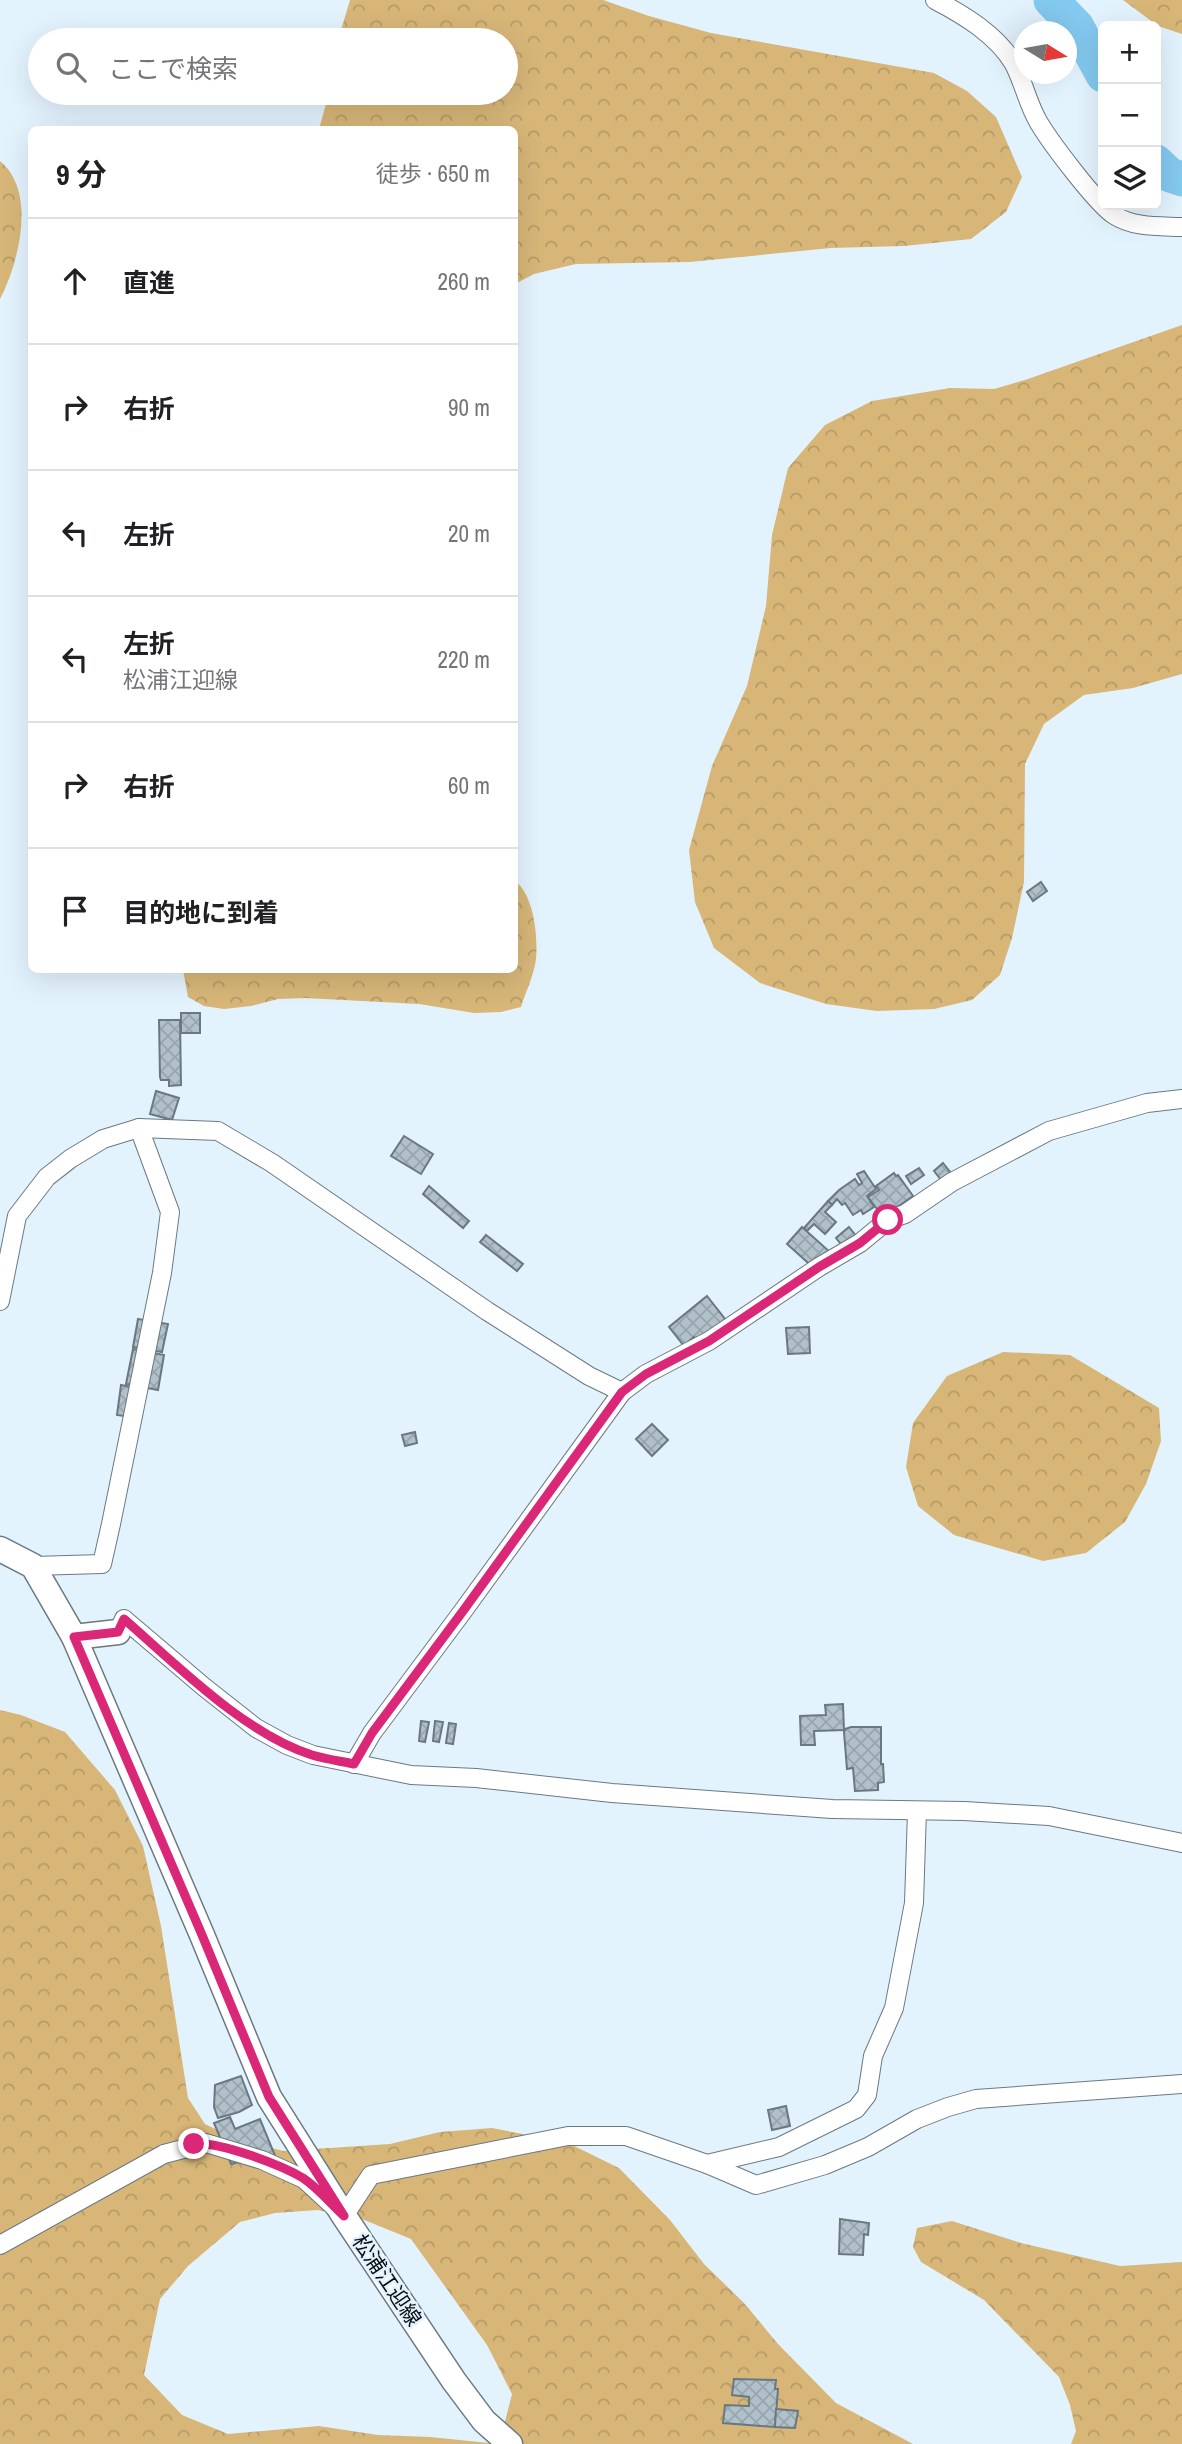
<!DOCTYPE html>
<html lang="ja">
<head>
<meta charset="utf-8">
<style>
  :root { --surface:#fff; --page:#f2f2f2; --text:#202124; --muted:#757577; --line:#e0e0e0 }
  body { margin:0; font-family:"Archivo Narrow","Noto Sans JP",sans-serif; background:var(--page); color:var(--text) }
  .controls { position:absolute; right:21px; top:21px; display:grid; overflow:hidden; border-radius:10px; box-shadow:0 7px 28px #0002 }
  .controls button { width:63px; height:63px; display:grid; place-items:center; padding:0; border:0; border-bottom:2px solid var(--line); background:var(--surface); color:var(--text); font:35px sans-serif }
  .compass { position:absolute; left:1014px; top:21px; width:63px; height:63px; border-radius:50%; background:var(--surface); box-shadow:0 7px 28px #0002; rotate:101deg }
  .stop { position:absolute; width:21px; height:21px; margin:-16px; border:5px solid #db2777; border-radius:50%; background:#fff }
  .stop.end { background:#db2777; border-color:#fff; box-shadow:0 2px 7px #0008 }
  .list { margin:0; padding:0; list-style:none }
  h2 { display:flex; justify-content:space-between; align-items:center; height:91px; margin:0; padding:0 28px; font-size:30px }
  h2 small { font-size:23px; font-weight:400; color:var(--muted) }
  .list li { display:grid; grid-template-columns:46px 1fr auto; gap:21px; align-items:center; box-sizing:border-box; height:126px; padding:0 28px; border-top:2px solid var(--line) }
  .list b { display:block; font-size:26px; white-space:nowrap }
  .list p { margin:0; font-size:23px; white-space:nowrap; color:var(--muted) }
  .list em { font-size:23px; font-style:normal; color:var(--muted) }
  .icon { flex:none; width:38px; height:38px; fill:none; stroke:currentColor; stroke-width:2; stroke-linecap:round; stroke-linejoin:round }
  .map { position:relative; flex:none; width:1182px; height:2444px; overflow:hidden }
  .search { position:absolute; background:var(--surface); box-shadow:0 7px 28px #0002; left:28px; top:28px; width:490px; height:77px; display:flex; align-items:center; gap:18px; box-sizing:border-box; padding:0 24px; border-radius:38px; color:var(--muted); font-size:26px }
  .panel { position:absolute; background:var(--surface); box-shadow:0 7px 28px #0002; left:28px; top:126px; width:490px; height:847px; border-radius:10px }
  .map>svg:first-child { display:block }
</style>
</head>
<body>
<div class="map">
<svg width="1182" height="2444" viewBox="0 0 1182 2444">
  <defs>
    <pattern id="forest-crowns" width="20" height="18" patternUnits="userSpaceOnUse" patternTransform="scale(1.75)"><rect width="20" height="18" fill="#d7b678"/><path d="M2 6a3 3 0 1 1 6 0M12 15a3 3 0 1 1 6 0" fill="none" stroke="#b79b67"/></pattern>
    <pattern id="building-cross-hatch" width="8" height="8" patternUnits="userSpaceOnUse" patternTransform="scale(1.75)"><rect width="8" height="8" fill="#b1c1ca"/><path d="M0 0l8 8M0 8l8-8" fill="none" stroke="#97a5ac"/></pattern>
  </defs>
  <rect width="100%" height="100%" fill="#e3f3fd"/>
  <g fill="url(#forest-crowns)" fill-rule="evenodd">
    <polygon points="350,0 603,0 649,16 711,33 934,73 967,91 996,117 1022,177 1006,212 971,239 904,246 831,248 690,262 576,264 534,274 515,284 514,130 319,129 329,93 506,93 506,40 338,40"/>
    <polygon points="1123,0 1182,0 1182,34 1158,26"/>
    <path d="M0,161C37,192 19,262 0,299Z"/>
    <polygon points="1182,325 1182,674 1133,688 1084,695 1044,724 1025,764 1024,882 1012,938 1000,975 972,1000 934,1009 877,1011 826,1004 760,983 714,948 695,902 689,850 712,766 747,686 766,606 772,535 788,468 825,425 872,401 950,388 994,389 1025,380"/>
    <path d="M515,881C534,895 538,936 536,959C534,975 526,991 521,1007L501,1012L474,1013L419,1004L305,998L278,999L251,1006L224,1009L204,1006L188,997L183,970H514Z"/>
    <polygon points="1003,1352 1070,1355 1159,1408 1161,1441 1146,1484 1125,1522 1086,1553 1043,1561 954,1535 918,1506 906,1467 913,1423 947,1376"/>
    <path d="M0,1710L21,1715L65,1732L115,1790L143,1846L161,1926L188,2098L205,2124L236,2139L284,2151L390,2144L440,2132L492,2128L568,2143L619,2168L670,2220L704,2264L744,2303L778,2344L836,2403L913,2444H0ZM318,2210L362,2219L411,2239L487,2345L512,2394L501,2437L489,2443L430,2437L378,2435L319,2426L228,2434L182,2415L144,2375L160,2299L188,2266L240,2222L275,2213Z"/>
    <polygon points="952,2221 1021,2243 1120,2266 1182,2262 1182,2444 1071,2444 1076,2431 1070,2405 1059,2377 984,2300 921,2262 913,2247 917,2228"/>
  </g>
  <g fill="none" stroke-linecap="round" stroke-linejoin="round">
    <g stroke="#84c9f0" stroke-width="35">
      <polyline points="1051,0 1077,27 1103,75"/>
      <polyline points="1156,162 1170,175 1182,179"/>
    </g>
  </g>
  <g fill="url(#building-cross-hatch)" stroke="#6a7881" stroke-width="2">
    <polygon points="1041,882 1047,891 1033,901 1027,892"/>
    <rect x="181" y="1013" width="19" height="20"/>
    <polygon points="159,1020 180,1020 181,1085 169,1086 169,1080 161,1080 160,1077"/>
    <polygon points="156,1091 179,1098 172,1120 150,1114"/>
    <polygon points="404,1136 433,1154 421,1174 391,1156"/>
    <polygon points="943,1163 951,1173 941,1180 934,1171"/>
    <polygon points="919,1168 924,1175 911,1184 906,1176"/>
    <polygon points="864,1171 876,1189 867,1196 874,1207 863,1214 861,1210 853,1215 845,1203 842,1205 837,1199 832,1205 828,1201 839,1190 855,1179 859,1185 862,1183 857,1174"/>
    <polygon points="894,1173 896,1176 898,1175 913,1196 883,1217 868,1197 879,1190 876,1186"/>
    <polygon points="429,1186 469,1221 463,1228 423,1194"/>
    <polygon points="828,1201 832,1205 825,1212 836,1222 825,1234 814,1224 807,1231 804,1228"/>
    <polygon points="802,1227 831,1253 816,1270 787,1244"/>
    <polygon points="849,1227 861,1242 847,1252 836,1238"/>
    <polygon points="486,1235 523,1264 517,1271 480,1242"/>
    <polygon points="707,1296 725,1319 722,1322 724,1325 697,1340 694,1337 684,1346 669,1327"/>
    <polygon points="138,1319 168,1324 162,1352 133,1347"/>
    <polygon points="809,1327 810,1353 788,1354 786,1328"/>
    <polygon points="133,1349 164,1355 158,1390 126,1384"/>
    <polygon points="121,1385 136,1388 131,1417 117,1415"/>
    <polygon points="652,1424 668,1440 652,1456 636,1439"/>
    <polygon points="415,1432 417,1443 405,1446 402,1435"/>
    <polygon points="843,1704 844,1730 814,1731 815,1745 801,1745 800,1716 826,1715 825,1705"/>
    <polygon points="421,1721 429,1722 425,1742 419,1741"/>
    <polygon points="435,1721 443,1722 439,1742 433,1741"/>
    <polygon points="449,1723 456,1724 453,1744 446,1743"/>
    <polygon points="851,1727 881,1727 881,1764 883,1764 884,1782 878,1783 878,1790 855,1791 853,1768 847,1769 844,1732 845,1729"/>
    <polygon points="241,2076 252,2105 239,2112 218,2118 214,2107 215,2085"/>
    <polygon points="786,2106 790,2126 772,2130 768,2110"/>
    <polygon points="230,2117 235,2129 260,2119 278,2163 249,2159 231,2164 214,2123"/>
    <polygon points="840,2219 869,2223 868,2235 864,2234 863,2255 839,2254"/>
    <polygon points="734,2379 776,2380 775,2389 778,2389 775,2427 723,2423 725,2405 749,2406 749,2397 732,2395"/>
    <polygon points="776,2409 798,2411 795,2428 775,2427"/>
  </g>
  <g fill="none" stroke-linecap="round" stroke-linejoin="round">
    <defs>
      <g id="street">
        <path d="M935,0C964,15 997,35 1014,64C1024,83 1028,105 1039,123C1051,143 1096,203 1114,215C1134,228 1159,226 1182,227"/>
        <polyline points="0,1301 17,1216 47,1177 70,1159 103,1139 139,1128 218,1131 272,1163 487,1311 589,1376 622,1392"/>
        <polyline points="33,1566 102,1564 111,1524 162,1273 170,1212 139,1128"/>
        <polyline points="118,1632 124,1619 204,1687 256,1728 287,1745 313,1755 411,1775 476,1778 612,1793 832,1809 964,1811 1049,1816 1182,1843"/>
        <polyline points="354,1764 372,1733 463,1611 622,1392 646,1374 709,1341 819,1267 860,1243 888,1220 905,1214 952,1182 1049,1131 1147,1103 1182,1099"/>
        <polyline points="707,2164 779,2147 856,2109 867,2095 873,2056 894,2008 914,1903 917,1811"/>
        <polyline points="0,2245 164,2154 206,2143 262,2160 304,2179 344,2216 371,2175 568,2136 626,2136 707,2164 756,2185 825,2165 868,2147 917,2119 948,2107 976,2099 1182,2084"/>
      </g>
      <g id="secondary">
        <polyline points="0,1549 33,1566 74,1637 202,1935 269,2097 344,2216 454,2381 484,2421 510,2444"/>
        <polyline points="74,1637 118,1632"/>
      </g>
    </defs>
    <use href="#street" stroke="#6a7981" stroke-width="20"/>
    <use href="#secondary" stroke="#6a7981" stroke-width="27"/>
    <use href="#street" stroke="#fff" stroke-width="18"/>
    <use href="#secondary" stroke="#fff" stroke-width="24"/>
  </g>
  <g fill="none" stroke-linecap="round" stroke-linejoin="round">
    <path stroke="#db2777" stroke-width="9" d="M194,2144C219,2141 281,2165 303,2178C318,2188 331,2204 344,2216L269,2097L202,1935L74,1637L118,1632L124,1619C177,1665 245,1734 312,1755C325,1759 340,1761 354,1764L372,1733L463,1611L622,1392L646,1374L709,1341L819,1267L860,1243L888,1220"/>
  </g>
  <g text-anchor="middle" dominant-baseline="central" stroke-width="5" stroke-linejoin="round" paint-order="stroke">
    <g font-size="21" fill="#070c0f" stroke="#e3f3fd">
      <text transform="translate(387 2280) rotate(56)">松浦江迎線</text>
    </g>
  </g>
</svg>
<div class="controls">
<button>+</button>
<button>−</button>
<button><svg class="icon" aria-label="layers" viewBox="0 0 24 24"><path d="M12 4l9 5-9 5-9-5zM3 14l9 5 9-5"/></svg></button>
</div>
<svg class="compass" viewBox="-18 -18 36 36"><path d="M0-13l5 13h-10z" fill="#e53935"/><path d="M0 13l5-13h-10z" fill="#757577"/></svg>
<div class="stop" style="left:888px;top:1220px"></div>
<div class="stop end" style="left:194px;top:2144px"></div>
<div class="search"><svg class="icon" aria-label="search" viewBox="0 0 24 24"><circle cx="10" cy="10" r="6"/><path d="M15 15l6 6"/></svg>ここで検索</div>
<section class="panel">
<h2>9 分<small>徒歩 · 650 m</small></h2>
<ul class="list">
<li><svg class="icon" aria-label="ahead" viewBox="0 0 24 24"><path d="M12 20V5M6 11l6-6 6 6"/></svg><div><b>直進</b></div><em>260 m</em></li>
<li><svg class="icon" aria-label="right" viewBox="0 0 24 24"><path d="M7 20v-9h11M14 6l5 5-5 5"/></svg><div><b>右折</b></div><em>90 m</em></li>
<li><svg class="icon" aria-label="left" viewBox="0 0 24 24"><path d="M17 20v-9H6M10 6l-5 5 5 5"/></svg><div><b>左折</b></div><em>20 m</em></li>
<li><svg class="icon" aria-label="left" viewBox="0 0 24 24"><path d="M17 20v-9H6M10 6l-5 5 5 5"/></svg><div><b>左折</b><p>松浦江迎線</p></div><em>220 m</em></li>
<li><svg class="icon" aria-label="right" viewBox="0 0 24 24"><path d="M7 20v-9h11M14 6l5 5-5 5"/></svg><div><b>右折</b></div><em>60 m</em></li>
<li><svg class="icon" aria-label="arrive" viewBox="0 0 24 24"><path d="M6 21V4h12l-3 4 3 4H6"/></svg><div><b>目的地に到着</b></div></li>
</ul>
</section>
</div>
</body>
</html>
